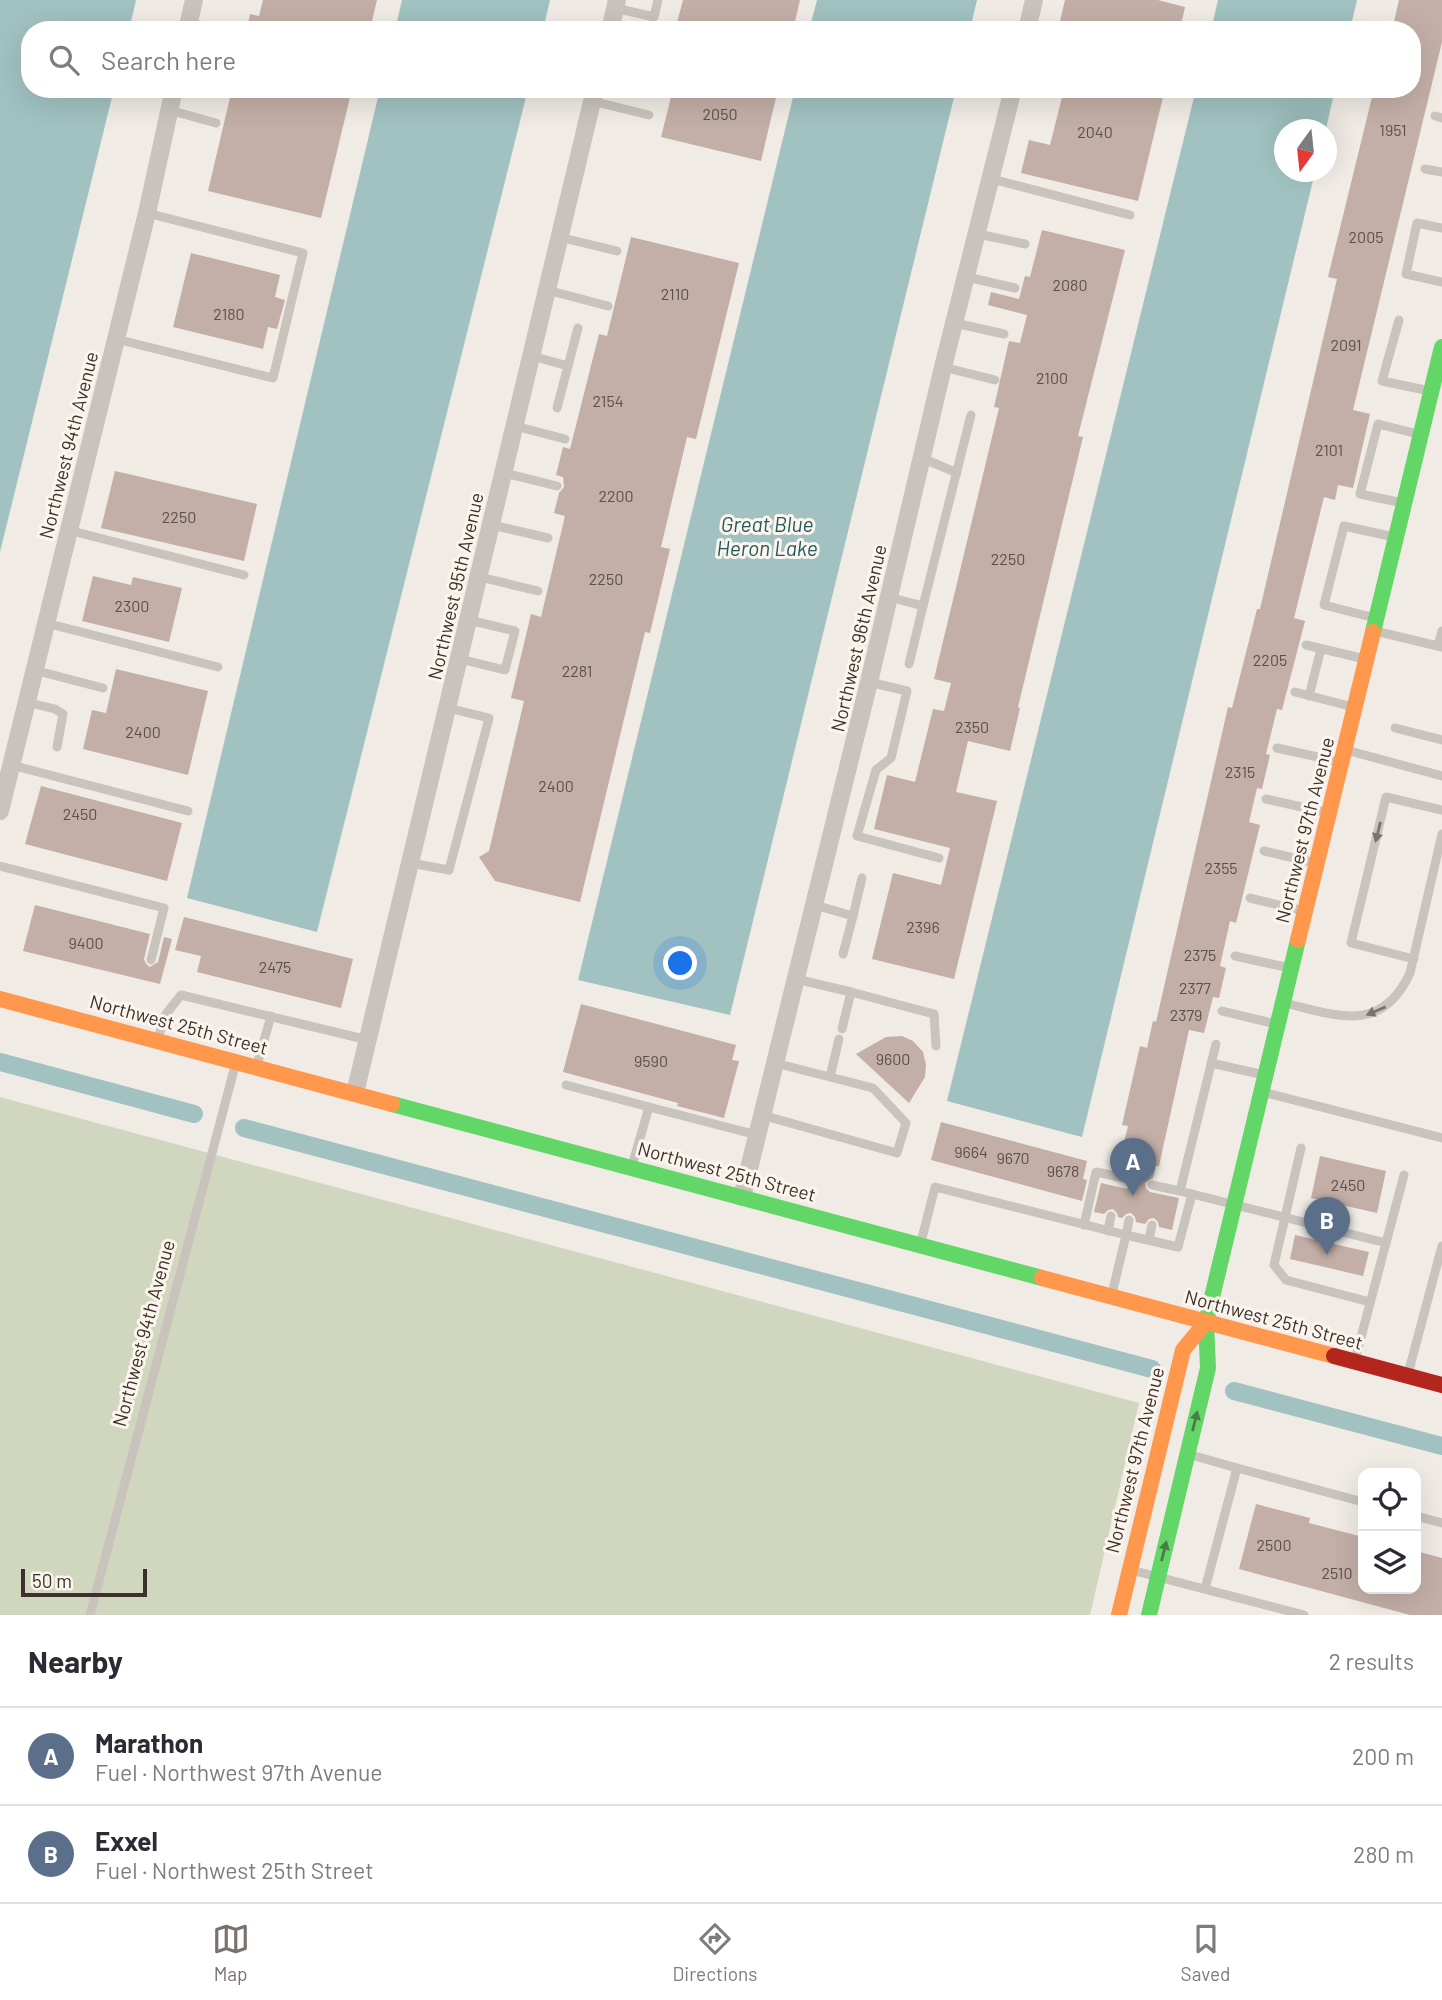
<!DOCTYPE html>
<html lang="en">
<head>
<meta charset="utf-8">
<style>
  :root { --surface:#fff; --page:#f2f2f3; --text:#2b2b33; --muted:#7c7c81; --line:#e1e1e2; --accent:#7a716c }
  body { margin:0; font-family:Barlow,sans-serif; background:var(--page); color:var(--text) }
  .controls { position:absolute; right:21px; bottom:21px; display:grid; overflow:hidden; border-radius:14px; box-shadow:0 7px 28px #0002 }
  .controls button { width:63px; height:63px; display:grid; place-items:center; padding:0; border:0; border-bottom:2px solid var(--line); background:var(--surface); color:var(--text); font:35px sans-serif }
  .compass { position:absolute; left:1274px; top:119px; width:63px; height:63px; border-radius:50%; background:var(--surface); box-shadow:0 7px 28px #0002; rotate:195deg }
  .scale { position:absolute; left:21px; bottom:18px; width:126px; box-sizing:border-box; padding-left:7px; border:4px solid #3b302b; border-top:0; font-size:19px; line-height:24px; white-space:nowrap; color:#3b302b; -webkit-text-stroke:5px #fbf5ee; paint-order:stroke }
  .you { position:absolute; left:681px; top:964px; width:24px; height:24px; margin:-18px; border:5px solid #fff; border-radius:50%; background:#1a73e8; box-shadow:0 0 0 10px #1a73e833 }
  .badge { display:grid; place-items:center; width:46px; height:46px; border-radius:50%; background:var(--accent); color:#fff; font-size:23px; font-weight:700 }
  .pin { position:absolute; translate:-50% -58px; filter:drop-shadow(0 2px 4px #0008) }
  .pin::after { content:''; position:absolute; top:37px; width:24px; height:21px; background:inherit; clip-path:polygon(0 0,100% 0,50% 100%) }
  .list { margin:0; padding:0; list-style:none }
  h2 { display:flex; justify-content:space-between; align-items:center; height:91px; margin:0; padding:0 28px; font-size:30px }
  h2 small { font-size:23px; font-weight:400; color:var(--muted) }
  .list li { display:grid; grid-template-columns:46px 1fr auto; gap:21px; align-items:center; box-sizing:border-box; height:98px; padding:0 28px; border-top:2px solid var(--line) }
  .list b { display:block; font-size:26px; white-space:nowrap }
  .list p { margin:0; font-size:23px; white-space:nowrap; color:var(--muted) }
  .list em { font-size:23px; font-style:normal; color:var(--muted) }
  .icon { flex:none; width:38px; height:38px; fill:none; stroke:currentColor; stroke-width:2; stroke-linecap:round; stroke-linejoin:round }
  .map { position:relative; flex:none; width:1442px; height:1615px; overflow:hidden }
  .search { position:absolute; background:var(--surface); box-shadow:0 7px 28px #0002; left:21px; right:21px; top:21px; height:77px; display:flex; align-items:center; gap:18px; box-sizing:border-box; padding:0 24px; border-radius:28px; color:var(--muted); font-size:26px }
  .sheet { height:287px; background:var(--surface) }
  nav { display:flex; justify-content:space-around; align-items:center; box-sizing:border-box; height:98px; border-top:2px solid var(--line); background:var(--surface); font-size:19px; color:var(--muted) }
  nav a { display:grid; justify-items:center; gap:4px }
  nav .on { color:var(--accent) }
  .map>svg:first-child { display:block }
</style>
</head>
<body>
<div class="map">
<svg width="1442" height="1615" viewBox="0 0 1442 1615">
  <rect width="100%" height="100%" fill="#f0ebe5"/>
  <polygon fill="#d1d6bf" points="0,1097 1139,1403 1090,1615 0,1615"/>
  <g fill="#a1c2c1">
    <polygon points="0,0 136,0 129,30 30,30 30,89 114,89 0,552"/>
    <polygon points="402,0 550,0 543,30 395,30"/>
    <polygon points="817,0 977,0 970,30 809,30"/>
    <polygon points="1218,0 1357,0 1350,30 1211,30"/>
    <polygon points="380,89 528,89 317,932 187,898"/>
    <polygon points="795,89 956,89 730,1015 578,980"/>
    <polygon points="1196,89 1335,89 1326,129 1284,130 1284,172 1315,172 1082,1137 947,1101"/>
  </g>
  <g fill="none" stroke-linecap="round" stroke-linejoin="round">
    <g stroke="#a1c2c1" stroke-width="18">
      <polyline points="0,1062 194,1114"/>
      <polyline points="244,1128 1152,1369"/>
      <polyline points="1234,1391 1442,1446"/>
    </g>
  </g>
  <g fill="#c3afa7">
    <polygon points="263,0 377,0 370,30 247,30 250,14 259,16"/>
    <polygon points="683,0 800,0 793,30 675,30"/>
    <polygon points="1065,0 1158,0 1185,7 1180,30 1058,30"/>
    <polygon points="1399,0 1442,0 1442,42 1353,410 1370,414 1353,488 1338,485 1335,500 1324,497 1294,618 1305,621 1282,710 1277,709 1266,754 1270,755 1262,789 1257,788 1249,822 1260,825 1236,923 1230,921 1220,966 1226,968 1219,998 1213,997 1204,1033 1189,1030 1159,1166 1156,1166 1153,1178 1145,1183 1146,1188 1150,1192 1179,1198 1172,1230 1159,1227 1158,1222 1154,1218 1149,1219 1145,1224 1136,1222 1135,1217 1131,1213 1126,1214 1122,1218 1118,1217 1117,1213 1113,1209 1108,1210 1104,1214 1094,1212 1101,1183 1127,1189 1128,1186 1136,1181 1135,1176 1131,1172 1134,1161 1120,1158 1128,1126 1122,1125 1140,1046 1147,1048 1153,1021 1156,1022 1228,707 1232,708 1257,609 1260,609 1337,279 1328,277 1374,89 1412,89 1412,30 1392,30"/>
    <polygon points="232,89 352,89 321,218 208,191"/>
    <polygon points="673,89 778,89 761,161 661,137"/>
    <polygon points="1064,89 1165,89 1138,201 1021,173 1029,140 1050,145"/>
    <polygon points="1042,230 1125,250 1078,436 1083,437 1018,707 1020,708 1010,751 968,741 956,792 997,801 954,979 872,959 893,873 941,885 950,848 874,829 887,775 915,782 933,709 944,711 951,683 934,679 999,408 994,407 1009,341 1020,343 1027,315 988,305 991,292 1019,299 1025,276 1030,277"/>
    <polygon points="631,237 739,263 696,439 687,437 661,547 670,549 650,633 645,632 580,902 495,881 479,857 489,851 524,701 511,698 531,614 541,617 565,516 554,513 559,493 564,487 563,477 556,475 563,447 570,449 599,334 607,336"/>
    <polygon points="191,253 280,275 275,297 285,300 277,329 268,327 263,349 173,327"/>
    <polygon points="115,471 257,504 244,561 101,528"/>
    <polygon points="93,576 131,585 133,577 182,588 169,642 82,621"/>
    <polygon points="116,669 208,691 188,775 83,749 92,710 106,713"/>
    <polygon points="41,786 182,823 167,881 25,844"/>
    <polygon points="35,905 150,934 144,959 146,964 150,967 158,962 164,937 172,939 160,984 23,951"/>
    <polygon points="184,917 353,959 341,1008 197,972 201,956 175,950"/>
    <polygon points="581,1004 736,1045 732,1060 739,1061 724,1118 677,1106 678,1103 563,1072"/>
    <polygon points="902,1036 913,1041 923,1052 926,1065 925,1077 909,1103 856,1054 886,1037"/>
    <polygon points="941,1122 1087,1161 1083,1179 1087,1180 1082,1201 931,1160"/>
    <polygon points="1320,1156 1386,1171 1377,1213 1311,1198"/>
    <polygon points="1295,1235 1369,1252 1363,1276 1290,1259"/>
    <polygon points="1256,1504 1310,1518 1309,1523 1363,1537 1363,1589 1416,1589 1416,1551 1442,1558 1442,1615 1410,1615 1239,1569"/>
  </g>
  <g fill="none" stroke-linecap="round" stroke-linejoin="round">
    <g stroke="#c9c3be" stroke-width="9">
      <polyline points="615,8 654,17 658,0"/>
      <polyline points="189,22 218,30"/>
      <polyline points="592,101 649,115"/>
      <polyline points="169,110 216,123"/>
      <polyline points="1435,116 1442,118"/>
      <polyline points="1425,169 1442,172"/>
      <polyline points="992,179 1130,215"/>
      <polyline points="1442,228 1417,223 1406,274 1442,282"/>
      <polyline points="978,234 1025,244"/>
      <polyline points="559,237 617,251"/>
      <polyline points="967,277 1015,288"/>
      <polyline points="547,290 608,306"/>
      <polyline points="1399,320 1382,381 1430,391"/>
      <polyline points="955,323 1004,334"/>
      <polyline points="116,339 273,378 303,253 147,213"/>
      <polyline points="532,356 568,366 557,408"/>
      <polyline points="568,366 578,328"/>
      <polyline points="943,367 995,380"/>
      <polyline points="515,426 565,439"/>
      <polyline points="922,458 957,473"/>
      <polyline points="504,473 557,486"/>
      <polyline points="1403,503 1360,494 1378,424 1418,434"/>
      <polyline points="492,525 548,538"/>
      <polyline points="68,530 244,575"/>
      <polyline points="480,577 538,591"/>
      <polyline points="889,597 923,606 909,664"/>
      <polyline points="923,606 971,415"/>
      <polyline points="1375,618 1324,605 1344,526 1394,537"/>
      <polyline points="46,623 218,667"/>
      <polyline points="1375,631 1442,647"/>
      <polyline points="1306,645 1365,659"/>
      <polyline points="1438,646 1442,631"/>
      <polyline points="460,659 505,670 515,631 469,620"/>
      <polyline points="34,670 103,688"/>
      <polyline points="869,682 907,691 891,758 876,770 857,836 939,858"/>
      <polyline points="1295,692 1353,707"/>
      <polyline points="1309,696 1321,649"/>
      <polyline points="26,702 55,709 63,714 57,747"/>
      <polyline points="1395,728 1442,740"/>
      <polyline points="1277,748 1340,762"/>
      <polyline points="1346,750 1442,776"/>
      <polyline points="11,765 188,811"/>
      <polyline points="1266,799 1328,813"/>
      <polyline points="1264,851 1315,863"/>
      <polyline points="411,863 449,870 489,718 448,708"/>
      <polyline points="0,866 164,908 151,960"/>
      <polyline points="1250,898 1304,911"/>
      <polyline points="815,905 853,916 843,954"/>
      <polyline points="853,916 862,878"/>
      <polyline points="1235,956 1290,968"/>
      <polyline points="1414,959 1351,943 1386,797 1442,810"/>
      <polyline points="796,979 851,992 842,1029"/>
      <polyline points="851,992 934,1014 936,1046"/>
      <path d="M1285,1003C1338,1016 1382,1034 1410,973L1442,834"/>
      <polyline points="1222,1011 1276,1024"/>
      <polyline points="158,1038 166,1014 181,995 368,1040"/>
      <polyline points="1211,1063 1264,1075"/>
      <polyline points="257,1065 271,1016"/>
      <polyline points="830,1077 839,1039"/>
      <polyline points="566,1085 649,1107 632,1166"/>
      <polyline points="1263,1092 1442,1138"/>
      <polyline points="649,1107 757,1135"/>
      <polyline points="762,1115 897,1153 906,1123 873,1088 775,1063"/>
      <polyline points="1301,1148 1274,1265 1286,1280 1370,1302"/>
      <polyline points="1152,1185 1180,1191"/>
      <polyline points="1192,1194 1180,1191 1216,1044"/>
      <polyline points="1129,1220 1126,1235 1178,1247 1192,1194 1386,1243"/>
      <polyline points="1084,1225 1096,1172 1129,1179"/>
      <polyline points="1108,1231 1111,1216"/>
      <polyline points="1149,1240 1152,1225"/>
      <polyline points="921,1242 935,1187 1126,1235 1112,1294"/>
      <polyline points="1355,1360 1404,1175"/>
      <polyline points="1408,1374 1442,1246"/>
      <polyline points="1191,1455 1237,1468"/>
      <polyline points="1416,1516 1442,1523"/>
      <polyline points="1131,1570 1304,1615"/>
      <polyline points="1205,1589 1237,1468 1363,1502"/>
      <polyline points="90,1615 235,1066"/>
    </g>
    <g stroke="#c9c3be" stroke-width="18">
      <polyline points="187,30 194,0"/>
      <polyline points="610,30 617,0"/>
      <polyline points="1027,30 1034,0"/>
      <polyline points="0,811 147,213 174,89"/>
      <polyline points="355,1093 595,89"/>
      <polyline points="742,1197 869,682 943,367 1013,89"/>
    </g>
    <g stroke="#63d668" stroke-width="16">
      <polyline points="1373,632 1442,347"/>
      <polyline points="392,1104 1042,1278"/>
      <polyline points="1149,1615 1208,1368 1206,1322 1298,940"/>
    </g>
    <g stroke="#ff974d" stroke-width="16">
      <polyline points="1298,940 1373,632"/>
      <polyline points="0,999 392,1104"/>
      <polyline points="1042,1278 1334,1356"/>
      <polyline points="1119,1615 1183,1350 1206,1322"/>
    </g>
    <polyline stroke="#b3261e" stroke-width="16" points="1334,1356 1442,1385"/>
  </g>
  <defs><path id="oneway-solid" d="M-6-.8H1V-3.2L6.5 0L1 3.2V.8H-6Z" transform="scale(1.75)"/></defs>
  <g fill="#7b726d">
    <use href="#oneway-solid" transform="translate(1378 832) rotate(104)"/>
    <use href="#oneway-solid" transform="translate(1376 1011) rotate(157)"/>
  </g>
  <g fill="#4d7b46">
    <use href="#oneway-solid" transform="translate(1195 1421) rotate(-76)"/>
    <use href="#oneway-solid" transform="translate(1164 1551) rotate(-76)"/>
  </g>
  <g text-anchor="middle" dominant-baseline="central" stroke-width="6" stroke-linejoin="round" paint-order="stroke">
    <g font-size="16" fill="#5d504a">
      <text x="720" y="113">2050</text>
      <text x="1393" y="129">1951</text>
      <text x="1095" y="131">2040</text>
      <text x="1366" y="236">2005</text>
      <text x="1070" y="284">2080</text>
      <text x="675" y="293">2110</text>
      <text x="229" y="313">2180</text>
      <text x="1346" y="344">2091</text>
      <text x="1052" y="377">2100</text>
      <text x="608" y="400">2154</text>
      <text x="1329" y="449">2101</text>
      <text x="616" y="495">2200</text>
      <text x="179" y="516">2250</text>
      <text x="1008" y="558">2250</text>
      <text x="606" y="578">2250</text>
      <text x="132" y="605">2300</text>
      <text x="1270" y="659">2205</text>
      <text x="577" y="670">2281</text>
      <text x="972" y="726">2350</text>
      <text x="143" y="731">2400</text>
      <text x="1240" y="771">2315</text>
      <text x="556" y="785">2400</text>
      <text x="80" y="813">2450</text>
      <text x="1221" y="867">2355</text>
      <text x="923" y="926">2396</text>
      <text x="86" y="942">9400</text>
      <text x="1200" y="954">2375</text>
      <text x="275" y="966">2475</text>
      <text x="1195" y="987">2377</text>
      <text x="1186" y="1014">2379</text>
      <text x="893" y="1058">9600</text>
      <text x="651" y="1060">9590</text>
      <text x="971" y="1151">9664</text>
      <text x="1013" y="1157">9670</text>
      <text x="1063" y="1170">9678</text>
      <text x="1348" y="1184">2450</text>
      <text x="1274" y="1544">2500</text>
      <text x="1337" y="1572">2510</text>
    </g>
    <g font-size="19" fill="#3b302b" stroke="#fbf5ee">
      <text transform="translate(68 445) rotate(-76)">Northwest 94th Avenue</text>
      <text transform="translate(455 586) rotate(-77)">Northwest 95th Avenue</text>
      <text transform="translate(858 638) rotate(-77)">Northwest 96th Avenue</text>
      <text transform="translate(1304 830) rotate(-76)">Northwest 97th Avenue</text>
      <text transform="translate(179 1024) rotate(15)">Northwest 25th Street</text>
      <text transform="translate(727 1171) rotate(15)">Northwest 25th Street</text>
      <text transform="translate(1274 1319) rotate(15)">Northwest 25th Street</text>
      <text transform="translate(143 1333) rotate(-75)">Northwest 94th Avenue</text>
      <text transform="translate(1134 1460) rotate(-76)">Northwest 97th Avenue</text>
    </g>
    <g font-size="21" font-style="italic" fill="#1f5a5e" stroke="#fbf5ee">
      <text x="767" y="523">Great Blue<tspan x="767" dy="24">Heron Lake</tspan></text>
    </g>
  </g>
</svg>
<div class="controls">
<button><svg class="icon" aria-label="locate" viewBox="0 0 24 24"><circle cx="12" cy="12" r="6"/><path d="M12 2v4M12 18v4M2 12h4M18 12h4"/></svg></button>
<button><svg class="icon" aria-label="layers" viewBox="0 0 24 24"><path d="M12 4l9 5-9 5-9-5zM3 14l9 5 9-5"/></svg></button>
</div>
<svg class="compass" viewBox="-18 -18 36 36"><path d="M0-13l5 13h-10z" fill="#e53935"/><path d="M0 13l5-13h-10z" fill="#7c7c81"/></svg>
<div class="scale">50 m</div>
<div class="you"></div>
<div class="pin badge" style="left:1133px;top:1196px;background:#5c6f8a">A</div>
<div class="pin badge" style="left:1327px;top:1255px;background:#5c6f8a">B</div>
<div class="search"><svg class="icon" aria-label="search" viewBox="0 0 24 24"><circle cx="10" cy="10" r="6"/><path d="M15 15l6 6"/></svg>Search here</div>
</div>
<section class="sheet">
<h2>Nearby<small>2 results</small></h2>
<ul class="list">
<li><span class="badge" style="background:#5c6f8a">A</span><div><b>Marathon</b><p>Fuel · Northwest 97th Avenue</p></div><em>200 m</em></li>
<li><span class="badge" style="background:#5c6f8a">B</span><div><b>Exxel</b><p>Fuel · Northwest 25th Street</p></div><em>280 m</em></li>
</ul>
</section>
<nav>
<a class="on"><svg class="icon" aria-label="map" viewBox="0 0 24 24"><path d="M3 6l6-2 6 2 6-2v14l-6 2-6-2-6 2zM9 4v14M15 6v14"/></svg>Map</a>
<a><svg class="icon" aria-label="directions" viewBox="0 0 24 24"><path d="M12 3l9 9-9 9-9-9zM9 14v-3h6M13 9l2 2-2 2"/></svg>Directions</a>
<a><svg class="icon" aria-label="saved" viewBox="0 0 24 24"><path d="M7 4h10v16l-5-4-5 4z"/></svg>Saved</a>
</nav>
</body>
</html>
